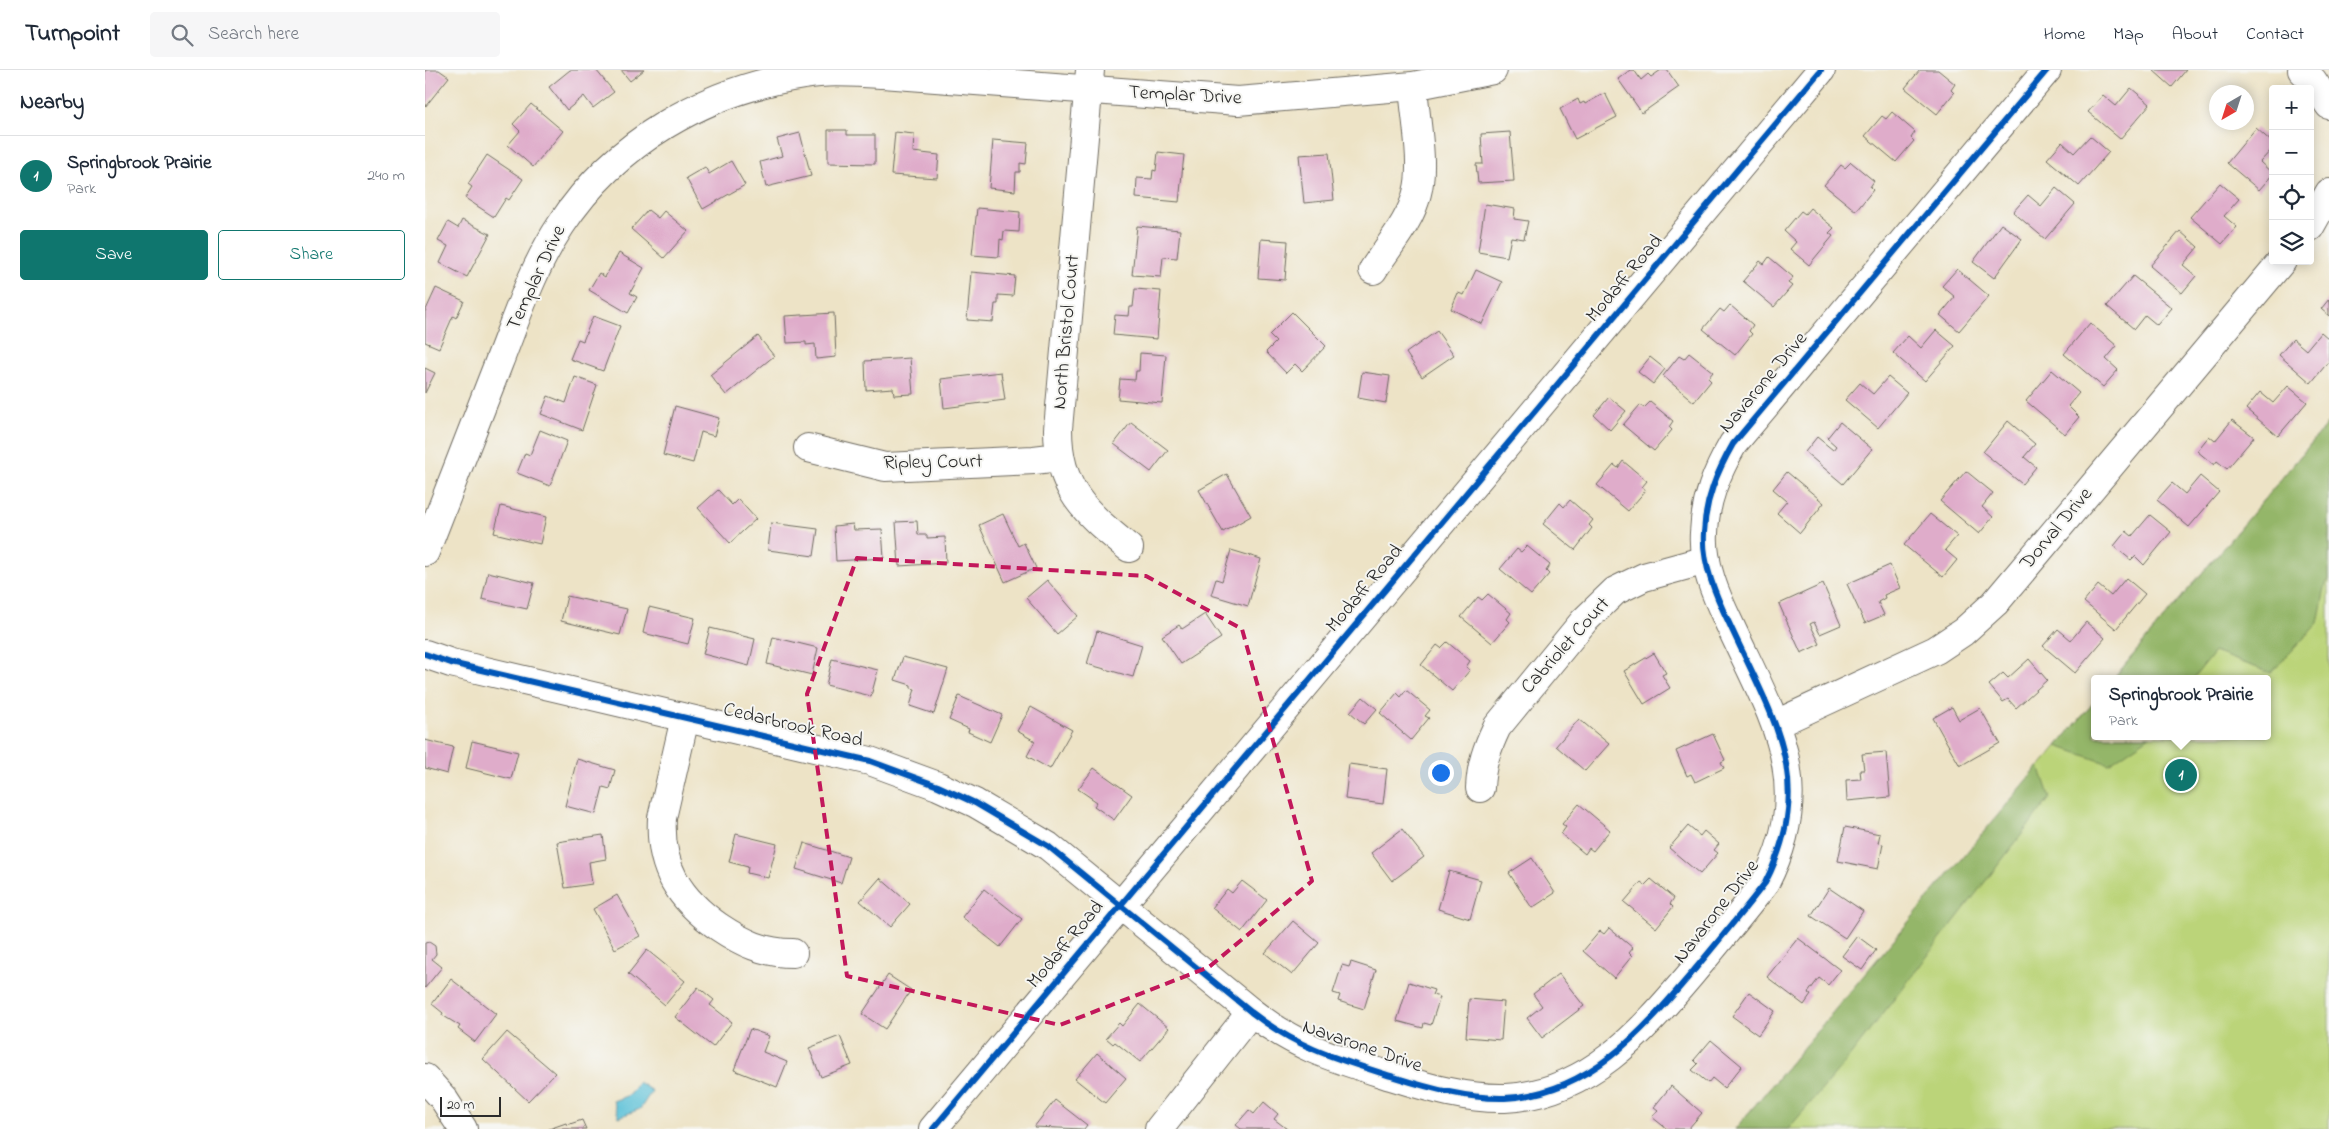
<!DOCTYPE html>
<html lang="en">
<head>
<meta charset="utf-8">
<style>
  :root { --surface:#fff; --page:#f6f6f7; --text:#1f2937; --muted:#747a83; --line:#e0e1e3; --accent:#0f766e }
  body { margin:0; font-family:"Indie Flower",sans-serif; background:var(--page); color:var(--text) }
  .controls { position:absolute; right:15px; top:15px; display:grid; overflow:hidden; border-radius:5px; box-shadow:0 2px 12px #0003 }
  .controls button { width:45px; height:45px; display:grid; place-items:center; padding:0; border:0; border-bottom:1px solid var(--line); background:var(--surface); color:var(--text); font:25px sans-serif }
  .compass { position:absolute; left:1784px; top:15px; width:45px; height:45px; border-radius:50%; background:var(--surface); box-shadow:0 2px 12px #0003; rotate:219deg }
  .scale { position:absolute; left:15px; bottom:12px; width:61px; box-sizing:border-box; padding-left:5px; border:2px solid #2b2b2b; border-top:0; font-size:14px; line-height:18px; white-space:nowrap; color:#2b2b2b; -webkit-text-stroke:4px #f6f6f2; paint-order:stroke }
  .you { position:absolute; left:1015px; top:702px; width:18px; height:18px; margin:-12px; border:4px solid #fff; border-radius:50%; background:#1a73e8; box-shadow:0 0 0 8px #1a73e833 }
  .badge { display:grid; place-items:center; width:32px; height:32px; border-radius:50%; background:var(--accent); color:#fff; font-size:16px; font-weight:700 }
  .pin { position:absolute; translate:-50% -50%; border:2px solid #fff; box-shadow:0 1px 5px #0006 }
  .popup { position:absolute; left:1666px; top:605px; width:180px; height:65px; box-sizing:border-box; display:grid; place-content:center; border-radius:5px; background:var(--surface); filter:drop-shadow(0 1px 4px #0005); font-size:16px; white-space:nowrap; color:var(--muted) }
  .popup b { font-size:19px; color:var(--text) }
  .popup::after { content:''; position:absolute; left:50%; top:100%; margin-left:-10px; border:10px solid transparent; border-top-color:var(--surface) }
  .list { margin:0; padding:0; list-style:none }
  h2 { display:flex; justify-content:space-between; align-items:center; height:65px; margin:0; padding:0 20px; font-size:21px }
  h2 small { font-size:16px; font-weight:400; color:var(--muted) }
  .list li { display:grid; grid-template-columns:32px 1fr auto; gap:15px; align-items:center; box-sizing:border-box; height:80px; padding:0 20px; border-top:1px solid var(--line) }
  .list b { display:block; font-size:19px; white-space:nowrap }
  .list p { margin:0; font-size:16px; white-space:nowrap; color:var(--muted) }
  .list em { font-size:16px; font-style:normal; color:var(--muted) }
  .actions { display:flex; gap:10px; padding:15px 20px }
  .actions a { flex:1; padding:11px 0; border:1px solid var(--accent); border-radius:5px; text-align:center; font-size:18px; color:var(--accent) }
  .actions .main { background:var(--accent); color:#fff }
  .icon { flex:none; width:28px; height:28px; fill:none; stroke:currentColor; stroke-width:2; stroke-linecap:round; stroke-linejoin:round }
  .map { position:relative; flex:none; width:1904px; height:1059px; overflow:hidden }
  header { display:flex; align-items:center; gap:30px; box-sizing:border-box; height:70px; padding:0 25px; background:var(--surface); border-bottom:1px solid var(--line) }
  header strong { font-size:24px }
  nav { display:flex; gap:28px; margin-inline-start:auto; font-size:18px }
  .search { width:350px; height:45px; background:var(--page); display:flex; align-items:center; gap:12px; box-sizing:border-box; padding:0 18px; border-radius:5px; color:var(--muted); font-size:19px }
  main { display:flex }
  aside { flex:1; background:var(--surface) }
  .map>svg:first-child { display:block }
</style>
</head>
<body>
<header>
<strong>Turnpoint</strong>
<div class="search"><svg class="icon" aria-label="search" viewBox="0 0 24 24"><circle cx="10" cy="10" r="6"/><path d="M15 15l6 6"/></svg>Search here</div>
<nav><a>Home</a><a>Map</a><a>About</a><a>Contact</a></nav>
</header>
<main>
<aside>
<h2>Nearby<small></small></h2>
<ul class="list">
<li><span class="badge">1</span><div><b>Springbrook Prairie</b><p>Park</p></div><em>240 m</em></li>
</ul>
<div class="actions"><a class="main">Save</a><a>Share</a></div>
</aside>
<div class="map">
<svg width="1904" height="1059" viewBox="0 0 1904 1059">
  <rect width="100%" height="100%" fill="#f6f6f2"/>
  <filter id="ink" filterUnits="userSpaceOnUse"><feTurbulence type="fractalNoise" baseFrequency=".02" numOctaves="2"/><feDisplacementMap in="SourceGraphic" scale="10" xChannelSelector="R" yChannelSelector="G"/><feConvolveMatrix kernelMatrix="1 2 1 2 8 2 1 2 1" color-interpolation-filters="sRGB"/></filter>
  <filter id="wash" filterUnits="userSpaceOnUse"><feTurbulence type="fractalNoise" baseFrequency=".0096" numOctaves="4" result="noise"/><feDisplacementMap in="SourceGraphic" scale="20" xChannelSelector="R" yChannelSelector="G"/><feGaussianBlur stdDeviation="1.12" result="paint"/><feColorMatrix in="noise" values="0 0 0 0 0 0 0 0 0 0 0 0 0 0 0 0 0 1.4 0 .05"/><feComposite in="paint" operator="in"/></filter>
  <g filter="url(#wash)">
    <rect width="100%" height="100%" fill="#ede3c6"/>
    <polygon fill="#bbd479" stroke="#738052" points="1904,352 1904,1059 1310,1059 1670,631 1670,666 1842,666 1842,609 1688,609"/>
    <g fill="#94b669" stroke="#60704a">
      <polygon points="1904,352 1904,510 1901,513 1893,553 1846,603 1789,582 1768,609 1688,609"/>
      <polygon points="1670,631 1670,666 1725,666 1684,694 1632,676"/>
      <polygon points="1614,696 1625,728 1418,995 1363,1059 1310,1059"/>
    </g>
    <polygon fill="#5bc1d8" stroke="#437682" points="213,1012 227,1021 215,1039 194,1047 188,1031 204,1025"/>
    <g id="blocks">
      <g fill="#dfacca">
        <polygon points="0,0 14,0 24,7 0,37"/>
        <polygon points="145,0 171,0 189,22 168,38 159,26 142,40 124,17"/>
        <polygon points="196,0 219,0 205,11"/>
        <polygon points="1205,0 1209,0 1216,10 1223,4 1226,7 1236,0 1242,0 1254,17 1217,43 1193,9"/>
        <polygon points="1495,0 1513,0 1530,14 1526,20 1529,23 1512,44 1480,18"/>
        <polygon points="1728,0 1761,0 1747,17"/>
        <polygon points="1706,18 1725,34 1695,69 1663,42 1678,25 1691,36"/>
        <polygon points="1180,23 1192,47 1150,69 1135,39 1153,29 1155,34 1159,32 1160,34"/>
        <polygon points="106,34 138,61 108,97 83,75 95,61 88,54"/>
        <polygon points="1467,42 1490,62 1486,68 1489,71 1471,92 1440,66 1457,46 1461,49"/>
        <polygon points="1831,58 1848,73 1848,78 1835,92 1848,104 1834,120 1802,93"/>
        <polygon points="403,60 422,60 422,65 450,65 450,94 403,93"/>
        <polygon points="470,62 489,64 488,82 514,85 512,108 466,105"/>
        <polygon points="1085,62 1089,111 1053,113 1051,94 1058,94 1056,64"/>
        <polygon points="375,63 386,106 341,117 335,92 357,86 352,69"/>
        <polygon points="1665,66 1684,82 1654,116 1622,89 1637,72 1649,83"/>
        <polygon points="568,70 603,73 601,94 595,93 595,102 591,102 590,121 564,118"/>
        <polygon points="733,82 759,85 754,132 711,128 712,108 727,109 728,100 731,101"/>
        <polygon points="904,83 909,130 879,133 874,85"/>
        <polygon points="62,85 98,109 84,130 81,128 69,147 40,128 47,117 43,114"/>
        <polygon points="306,91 320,115 278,139 261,108 280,97 284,104"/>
        <polygon points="1426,92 1449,111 1445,117 1448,120 1431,141 1399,115 1416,95 1420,98"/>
        <polygon points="1795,113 1814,129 1799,146 1812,157 1797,174 1765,147"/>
        <polygon points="1631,118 1650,134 1620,169 1588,142 1603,125 1616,136"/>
        <polygon points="1060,134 1090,139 1089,149 1103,151 1099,169 1086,167 1082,187 1053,182"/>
        <polygon points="552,138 595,142 594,162 579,161 578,170 575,169 574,187 547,185"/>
        <polygon points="1385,138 1409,158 1404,163 1408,166 1384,195 1365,179 1371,172 1359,161 1376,141 1380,144"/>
        <polygon points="223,140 233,148 239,141 263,161 239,188 206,159"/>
        <polygon points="37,150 65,164 42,207 15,193 23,176 13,171 23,152 33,158"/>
        <polygon points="1576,154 1597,169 1569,208 1548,192"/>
        <polygon points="712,156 755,160 752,188 738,187 736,207 707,205"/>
        <polygon points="1755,161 1773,177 1758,195 1771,206 1757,223 1725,196"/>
        <polygon points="836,169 863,171 860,210 833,208"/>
        <polygon points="194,183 219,198 205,223 212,227 203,243 164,220 174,203 180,207"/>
        <polygon points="1344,187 1368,207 1363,213 1367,216 1349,237 1318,211 1335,191 1339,194"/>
        <polygon points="1532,199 1564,226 1534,261 1515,245 1530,227 1517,216"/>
        <polygon points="1051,200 1077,212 1057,254 1026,239 1033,223 1039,225"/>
        <polygon points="546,202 590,206 588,226 573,225 573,234 570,234 568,252 542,250"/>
        <polygon points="1708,206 1747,238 1732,255 1720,245 1709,259 1682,236"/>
        <polygon points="11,218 39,231 31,248 28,246 14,278 0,272 0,242"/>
        <polygon points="710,219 736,221 732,269 688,265 690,245 704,246 705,237 708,237"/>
        <polygon points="1904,229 1904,246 1896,239"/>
        <polygon points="1305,235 1328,255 1324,261 1327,264 1310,285 1278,259 1295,239 1299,242"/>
        <polygon points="867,242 901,276 877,301 870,294 861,303 841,282 851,272 844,265"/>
        <polygon points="409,243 411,287 391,289 390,274 381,275 381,272 362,273 360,246"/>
        <polygon points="168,246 195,256 178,301 145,289 153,269 158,271"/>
        <polygon points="1665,253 1692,276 1681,289 1693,300 1678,317 1639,284"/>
        <polygon points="1511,260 1530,276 1500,311 1468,283 1483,266 1496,278"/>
        <polygon points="1012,261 1029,285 997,307 981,283"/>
        <polygon points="1896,262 1904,269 1904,291 1886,313 1854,285 1868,269 1881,280"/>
        <polygon points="333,266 349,286 301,325 285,305"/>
        <polygon points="715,283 741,285 737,333 693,329 695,309 710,310 711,301 714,301"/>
        <polygon points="1264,283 1288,302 1283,308 1286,311 1269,332 1238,306 1254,286 1259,289"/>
        <polygon points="1225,287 1240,299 1228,314 1213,302"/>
        <polygon points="485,288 488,324 469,325 468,318 441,320 440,291"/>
        <polygon points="0,298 10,303 0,323"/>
        <polygon points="1627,300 1654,323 1643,336 1654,347 1640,364 1601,331"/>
        <polygon points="576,302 580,330 519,338 516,309"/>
        <polygon points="937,302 965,306 961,333 933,328"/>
        <polygon points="150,307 172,315 157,360 116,344 123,326 141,333"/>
        <polygon points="1463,307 1482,323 1453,358 1420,330 1435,313 1448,324"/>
        <polygon points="1863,316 1882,332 1853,366 1821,339 1835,322 1848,333"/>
        <polygon points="1184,327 1201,341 1185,360 1169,345"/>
        <polygon points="1225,332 1248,351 1244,357 1247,360 1229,381 1198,355 1215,335 1219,338"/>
        <polygon points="250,336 294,348 289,366 276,362 268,393 238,385"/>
        <polygon points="1807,350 1829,367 1802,399 1792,391 1789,395 1772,381 1784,366 1790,371"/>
        <polygon points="1583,351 1610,374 1599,387 1611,397 1597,414 1558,382"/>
        <polygon points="706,352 743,380 726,402 689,374"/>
        <polygon points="1415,352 1447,379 1418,414 1380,382 1392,367 1408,380 1411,376 1402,368"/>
        <polygon points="115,360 142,371 125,416 92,403 100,383 105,385"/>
        <polygon points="1198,391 1222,411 1217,417 1221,420 1203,441 1172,415 1189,395 1193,398"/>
        <polygon points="1541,401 1568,423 1557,437 1568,447 1554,464 1515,431"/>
        <polygon points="1362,402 1399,433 1375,463 1352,443 1362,431 1348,419"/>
        <polygon points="802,404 826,446 798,462 774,420"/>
        <polygon points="1775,406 1794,422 1764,457 1732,430 1747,413 1760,424"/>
        <polygon points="293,420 307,435 313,429 331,449 305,473 273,438"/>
        <polygon points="1145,430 1168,450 1164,455 1167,458 1150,480 1118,454 1135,433 1139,437"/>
        <polygon points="76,436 121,447 115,474 69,463"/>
        <polygon points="578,444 593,476 599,473 611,498 580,512 554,455"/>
        <polygon points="1505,444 1532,466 1520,480 1532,490 1518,507 1479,475"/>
        <polygon points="1725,445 1746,462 1719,495 1710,486 1706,490 1689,476 1701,461 1707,466"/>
        <polygon points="492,451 493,465 502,465 502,468 520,467 521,493 474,496 471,452"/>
        <polygon points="346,453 393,459 389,486 343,480"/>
        <polygon points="428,454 429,460 457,459 459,488 411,491 409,456"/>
        <polygon points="1102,476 1125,495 1121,501 1124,504 1106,525 1075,499 1092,479 1096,482"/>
        <polygon points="806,480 836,489 823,536 786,525 791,509 797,511"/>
        <polygon points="1465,495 1475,518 1459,525 1460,528 1453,532 1459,545 1440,553 1422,514"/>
        <polygon points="63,502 109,513 102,539 57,529"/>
        <polygon points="1701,508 1720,524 1691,559 1659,532 1673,515 1686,526"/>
        <polygon points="622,510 653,546 632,564 601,528"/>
        <polygon points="1398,514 1416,555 1395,564 1389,552 1385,554 1395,574 1376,583 1354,534"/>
        <polygon points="1063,524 1086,543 1082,549 1085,552 1067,573 1036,547 1053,527 1057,530"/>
        <polygon points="142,526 202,539 195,565 136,551"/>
        <polygon points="224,537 270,548 263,574 218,563"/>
        <polygon points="780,544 796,568 756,594 737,566 754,555 757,559"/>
        <polygon points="1661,552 1680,568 1650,603 1618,576 1633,559 1646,570"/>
        <polygon points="285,558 330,569 324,596 278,584"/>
        <polygon points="672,561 717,575 708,607 662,594"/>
        <polygon points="348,567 393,578 387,605 342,594"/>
        <polygon points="1022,572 1045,591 1041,597 1045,600 1027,621 996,595 1012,575 1016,578"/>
        <polygon points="1229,583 1241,603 1237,605 1245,618 1219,634 1199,601"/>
        <polygon points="478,587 523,599 509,644 485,636 490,619 486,618 486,615 470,610"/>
        <polygon points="407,589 453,600 446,626 401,615"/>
        <polygon points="1604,589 1622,610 1591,638 1583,629 1578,632 1564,615 1578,603 1583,608"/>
        <polygon points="981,620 1005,640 1000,646 1004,648 986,670 955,643 972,623 976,627"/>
        <polygon points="534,626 577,645 565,672 543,662 544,659 524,650"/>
        <polygon points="938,627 952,639 939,654 925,642"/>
        <polygon points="606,637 647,660 625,699 602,686 610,671 592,661"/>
        <polygon points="1527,637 1534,650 1555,638 1575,673 1535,696 1508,648"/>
        <polygon points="1154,649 1184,674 1160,701 1131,676"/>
        <polygon points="1288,664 1300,690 1296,692 1299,698 1270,712 1266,704 1262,706 1251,681"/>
        <polygon points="0,670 28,677 22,704 0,698"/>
        <polygon points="47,671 93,682 86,709 41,698"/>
        <polygon points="1461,682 1465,727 1422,731 1421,710 1436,709 1435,700 1439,700 1437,684"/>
        <polygon points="152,689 190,700 185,719 178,717 171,744 140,736"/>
        <polygon points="924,694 962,699 958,734 920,729"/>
        <polygon points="669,698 707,725 689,750 669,736 672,732 653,719"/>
        <polygon points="1154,734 1185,760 1168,781 1164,778 1160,784 1136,764 1141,757 1137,754"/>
        <polygon points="1263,756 1275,766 1279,761 1294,774 1289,780 1293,783 1275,804 1244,778"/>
        <polygon points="1420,757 1455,764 1453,773 1458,774 1453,799 1413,791"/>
        <polygon points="977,759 999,787 967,811 946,783"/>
        <polygon points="311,764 352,774 343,808 322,803 323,797 304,792"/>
        <polygon points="178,765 181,789 164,792 167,814 140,818 132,772"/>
        <polygon points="379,773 424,787 416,813 371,799"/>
        <polygon points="1107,788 1130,823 1107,838 1084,803"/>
        <polygon points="1024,801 1056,810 1045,849 1013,839"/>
        <polygon points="455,808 485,834 465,857 435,831"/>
        <polygon points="1226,809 1249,828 1245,834 1248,837 1231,858 1199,832 1216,812 1220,815"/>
        <polygon points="817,811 842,830 817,862 787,838 802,819 807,823"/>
        <polygon points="1404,818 1438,841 1420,868 1386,846"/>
        <polygon points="559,819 597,849 575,877 537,847"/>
        <polygon points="192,825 215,866 190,879 168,839"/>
        <polygon points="868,851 894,873 867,905 840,883"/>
        <polygon points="1184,858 1208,878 1204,883 1207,886 1189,908 1158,881 1175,861 1179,864"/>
        <polygon points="1432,866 1451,880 1437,900 1417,886"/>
        <polygon points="1373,868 1415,900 1403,915 1394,908 1383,923 1386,925 1379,935 1342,907"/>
        <polygon points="4,872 10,876 11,884 7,889 17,897 0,918 0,873"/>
        <polygon points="222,880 260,911 240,935 203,904"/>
        <polygon points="926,892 951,900 939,939 913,931 915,925 908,923 917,895 924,897"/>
        <polygon points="1134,904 1159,936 1117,968 1102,948 1117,936 1108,924"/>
        <polygon points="463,905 486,920 460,959 437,944"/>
        <polygon points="26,909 71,944 50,972 33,959 35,956 17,945 18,943 7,934"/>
        <polygon points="984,912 1009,920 1007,925 1015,927 1006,955 999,953 998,958 972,951"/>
        <polygon points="273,917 289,930 285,935 307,952 288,977 250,947"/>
        <polygon points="1324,922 1350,941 1333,965 1307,946"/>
        <polygon points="1044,929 1079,932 1076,970 1041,967"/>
        <polygon points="715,934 744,958 715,992 690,972 688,974 681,968 694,953 697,956"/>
        <polygon points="325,959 344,966 338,982 362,992 352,1017 309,1000"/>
        <polygon points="82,962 130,1003 103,1031 58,989"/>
        <polygon points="415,966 427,995 396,1007 384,978"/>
        <polygon points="1286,970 1317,996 1299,1018 1287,1008 1283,1013 1267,1000 1273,994 1269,990"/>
        <polygon points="672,983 701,1008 680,1033 650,1009"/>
        <polygon points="1246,1016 1277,1043 1263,1059 1242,1059 1227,1047 1233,1040 1229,1037"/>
        <polygon points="630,1030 662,1055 659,1059 609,1057"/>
        <polygon points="839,1032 853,1044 849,1049 862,1059 816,1059 811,1055 824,1040 829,1044"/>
        <polygon points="157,1050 161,1059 124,1059 141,1053 142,1055"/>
      </g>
    </g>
  </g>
  <g filter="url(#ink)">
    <use href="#blocks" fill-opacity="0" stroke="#6f6b61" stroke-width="1"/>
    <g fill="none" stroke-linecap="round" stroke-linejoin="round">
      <defs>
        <g id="minor">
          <path d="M665,0L633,359C633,420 660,442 704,478"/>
          <polyline points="1877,0 1888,11 1904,35"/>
          <polyline points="1885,157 1904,123"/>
          <path d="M948,200C963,176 986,151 992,123C1000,94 990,47 988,16"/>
          <polyline points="383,378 460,397 609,390 634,387"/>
          <path d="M0,482C25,419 49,355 74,292C92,246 108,197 136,155C191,71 281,20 379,5C405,0 432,3 458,4L813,31L988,16L1068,0"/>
          <path d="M0,584L26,593L445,691L513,716L550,733L623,776L826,942C874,979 912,989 969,1007C1004,1018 1043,1029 1080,1028C1163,1024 1216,963 1266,904C1291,874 1316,844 1340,813C1393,711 1347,647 1304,553C1291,526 1277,494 1279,463C1280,430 1292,402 1308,374L1622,0"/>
          <path d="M260,648L237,748C234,798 254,829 294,857C318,873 339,883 368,883"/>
          <polyline points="1351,654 1511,580 1538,562 1570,533 1857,191"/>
          <path d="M1055,718C1056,695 1062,678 1072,657L1159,551L1190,521L1219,507L1281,490"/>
          <polyline points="0,1008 18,1028 38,1059"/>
          <polyline points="508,1059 1396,0"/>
          <polyline points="734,1059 826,942"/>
        </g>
      </defs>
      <use href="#minor" stroke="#6f6b61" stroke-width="30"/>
      <use href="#minor" stroke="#fff" stroke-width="28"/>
      <defs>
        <g id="cycleway">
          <path d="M0,584L26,593L445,691L513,716L550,733L623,776L826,942C874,979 912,989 969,1007C1004,1018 1043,1029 1080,1028C1163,1024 1216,963 1266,904C1291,874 1316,844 1340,813C1393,711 1347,647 1304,553C1291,526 1277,494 1279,463C1280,430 1292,402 1308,374L1622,0"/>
          <polyline points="508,1059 1396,0"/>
        </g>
      </defs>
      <use href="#cycleway" stroke="#f6f6f2" stroke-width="9"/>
      <use href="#cycleway" stroke="#0057b8" stroke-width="6"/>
    </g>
  </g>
  <path fill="none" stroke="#c2185b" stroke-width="4" stroke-dasharray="10 6" stroke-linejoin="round" d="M432,488L721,506L817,559L887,811L784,897L635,955L422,906L382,624Z"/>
  <g text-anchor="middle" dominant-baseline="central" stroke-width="4" stroke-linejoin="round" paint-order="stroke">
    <g font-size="20" fill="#2b2b2b" stroke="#f6f6f2">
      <text transform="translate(760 26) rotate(3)">Templar Drive</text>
      <text transform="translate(112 208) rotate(-65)">Templar Drive</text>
      <text transform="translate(1200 209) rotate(-50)">Modaff Road</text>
      <text transform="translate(642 262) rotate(-85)">North Bristol Court</text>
      <text transform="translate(1339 313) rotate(-50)">Navarone Drive</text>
      <text transform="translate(508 393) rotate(-1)">Ripley Court</text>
      <text transform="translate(1632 459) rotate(-50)">Dorval Drive</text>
      <text transform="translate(940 519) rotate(-50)">Modaff Road</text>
      <text transform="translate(1141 576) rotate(-48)">Cabriolet Court</text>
      <text transform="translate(368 656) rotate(13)">Cedarbrook Road</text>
      <text transform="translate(1292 842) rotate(-52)">Navarone Drive</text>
      <text transform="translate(641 875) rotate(-50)">Modaff Road</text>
      <text transform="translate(937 977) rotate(19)">Navarone Drive</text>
    </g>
  </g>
</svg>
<div class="controls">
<button>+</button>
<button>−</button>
<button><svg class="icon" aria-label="locate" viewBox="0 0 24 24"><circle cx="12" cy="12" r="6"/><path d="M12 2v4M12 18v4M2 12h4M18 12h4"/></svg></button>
<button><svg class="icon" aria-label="layers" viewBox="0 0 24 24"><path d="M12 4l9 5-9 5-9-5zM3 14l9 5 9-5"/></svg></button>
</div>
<svg class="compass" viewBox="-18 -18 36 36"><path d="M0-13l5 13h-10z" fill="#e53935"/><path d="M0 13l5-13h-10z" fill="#747a83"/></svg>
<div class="scale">20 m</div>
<div class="you"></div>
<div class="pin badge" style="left:1756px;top:705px">1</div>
<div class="popup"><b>Springbrook Prairie</b>Park</div>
</div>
</main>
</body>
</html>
